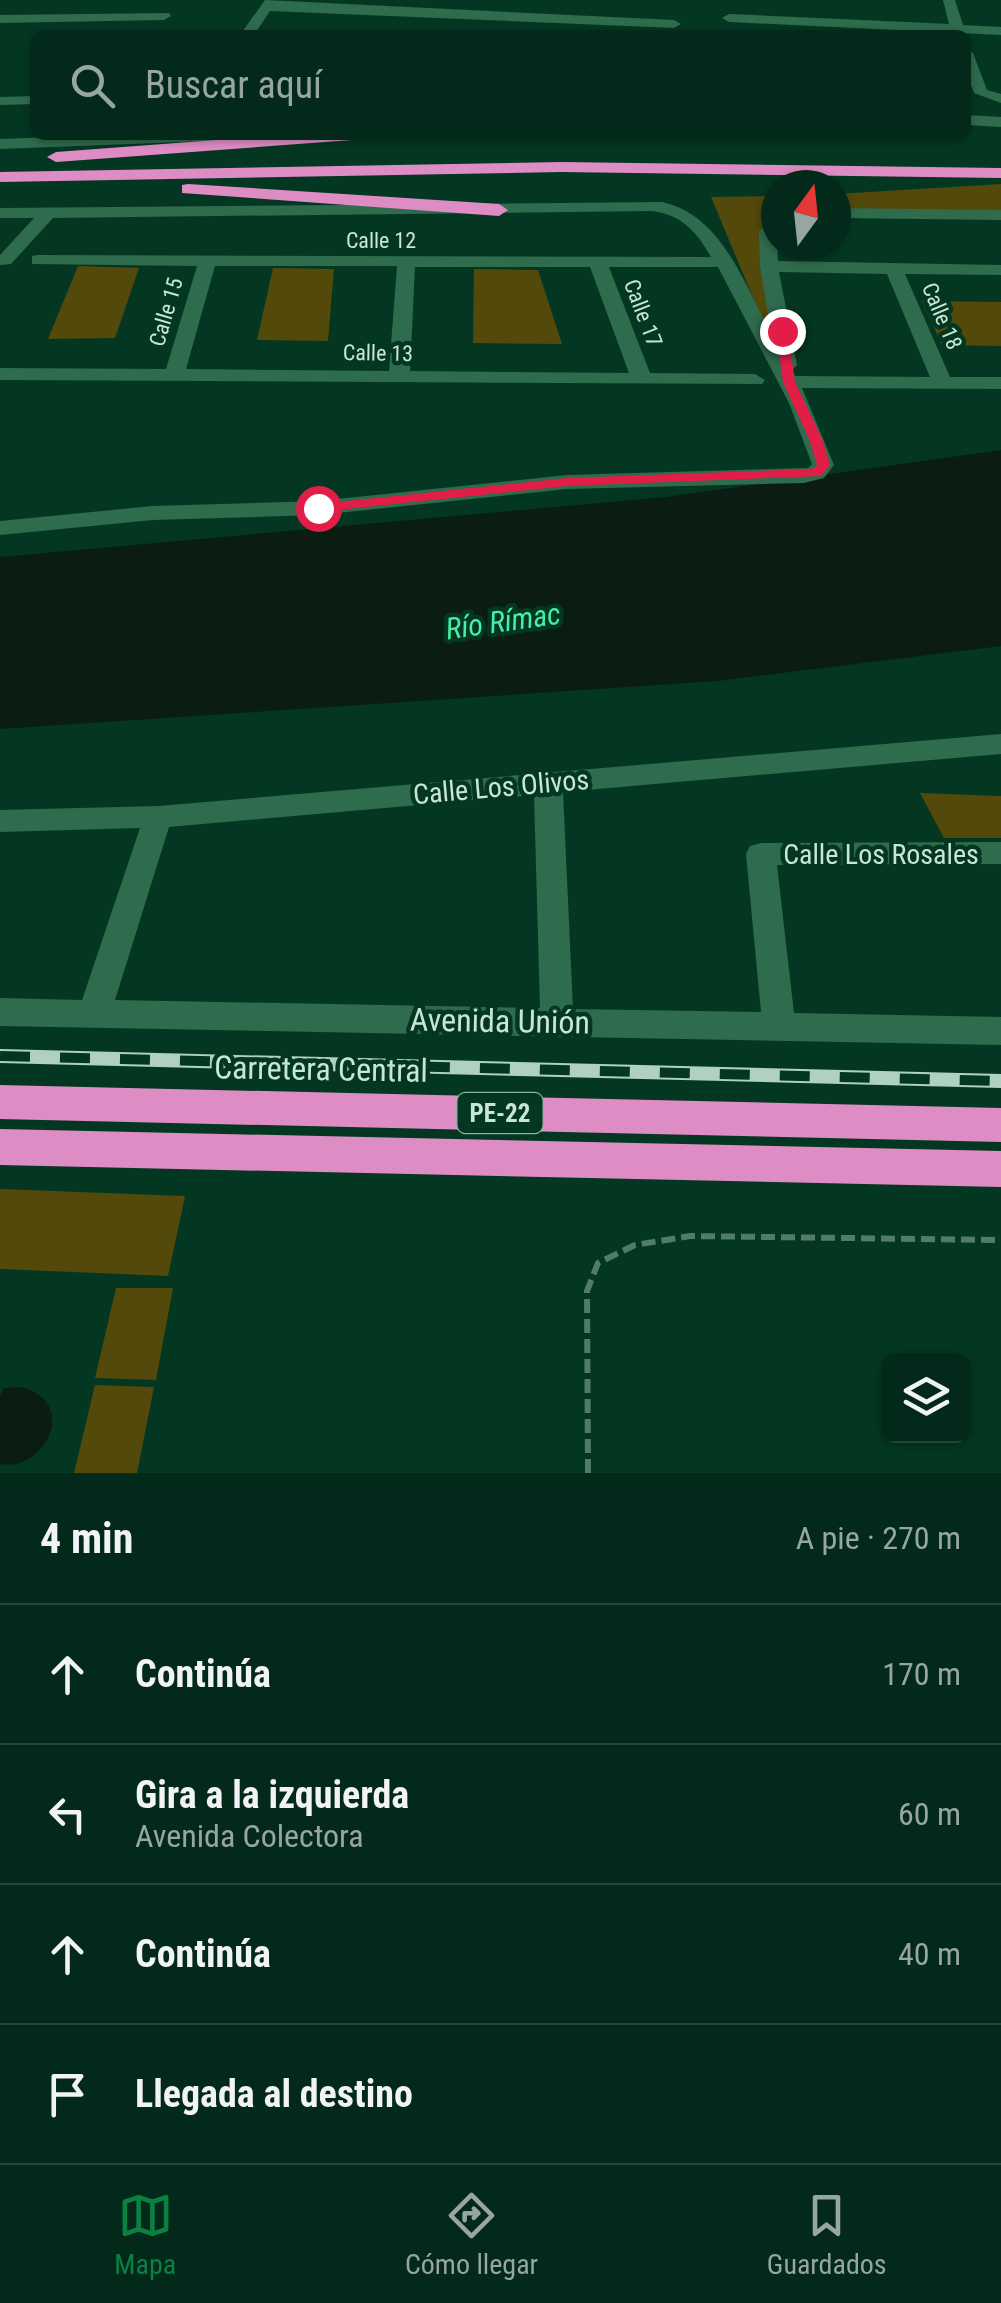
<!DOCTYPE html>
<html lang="es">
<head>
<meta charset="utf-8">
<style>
  :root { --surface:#03291a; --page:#113527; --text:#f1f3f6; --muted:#97a6a2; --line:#244539; --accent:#0b8043 }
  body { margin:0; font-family:"Roboto Condensed",sans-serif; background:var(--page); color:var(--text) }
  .controls { position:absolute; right:30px; bottom:30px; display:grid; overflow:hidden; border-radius:15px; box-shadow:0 2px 8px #0004 }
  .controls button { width:90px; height:90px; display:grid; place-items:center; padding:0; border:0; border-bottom:2px solid var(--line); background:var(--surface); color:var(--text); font:50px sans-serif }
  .compass { position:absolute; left:761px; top:170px; width:90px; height:90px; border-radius:50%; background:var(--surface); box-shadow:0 2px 8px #0004; rotate:15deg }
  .stop { position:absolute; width:30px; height:30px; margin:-22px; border:8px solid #e11d48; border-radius:50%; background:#fff }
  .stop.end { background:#e11d48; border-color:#fff; box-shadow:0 2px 10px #0008 }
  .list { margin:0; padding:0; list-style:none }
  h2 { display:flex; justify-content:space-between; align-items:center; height:130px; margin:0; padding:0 40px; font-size:42px }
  h2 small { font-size:32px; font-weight:400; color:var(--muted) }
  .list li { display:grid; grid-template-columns:65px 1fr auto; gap:30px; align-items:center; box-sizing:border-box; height:140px; padding:0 40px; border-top:2px solid var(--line) }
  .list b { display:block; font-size:38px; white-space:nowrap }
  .list p { margin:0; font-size:32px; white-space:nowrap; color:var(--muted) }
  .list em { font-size:32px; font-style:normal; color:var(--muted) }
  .icon { flex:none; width:55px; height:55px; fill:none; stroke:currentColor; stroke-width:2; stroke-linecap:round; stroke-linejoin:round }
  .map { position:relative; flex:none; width:1001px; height:1473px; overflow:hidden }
  .search { position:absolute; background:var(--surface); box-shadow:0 2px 8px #0004; left:30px; right:30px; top:30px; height:110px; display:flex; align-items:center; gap:25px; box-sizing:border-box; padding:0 35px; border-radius:15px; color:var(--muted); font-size:38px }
  .sheet { height:690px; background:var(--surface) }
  nav { display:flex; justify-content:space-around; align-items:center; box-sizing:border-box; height:140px; border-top:2px solid var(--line); background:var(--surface); font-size:28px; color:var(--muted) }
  nav a { display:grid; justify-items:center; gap:5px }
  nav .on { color:var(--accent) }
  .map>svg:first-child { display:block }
</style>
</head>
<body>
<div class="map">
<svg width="1001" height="1473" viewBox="0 0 1001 1473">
  <rect width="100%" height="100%" fill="#043722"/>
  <g fill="#53490a">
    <polygon points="1001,184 1001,211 836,209 836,194"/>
    <polygon points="776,196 776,217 763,233 772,343 711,197"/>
    <polygon points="78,266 139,268 115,338 48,339"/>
    <polygon points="273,268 334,269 328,341 257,340"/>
    <polygon points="474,269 538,270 562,344 473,343"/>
    <polygon points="922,301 1001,302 1001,346 942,345"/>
    <polygon points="920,793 1001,796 1001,838 944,838"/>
    <polygon points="0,1189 185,1196 168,1276 0,1269"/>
    <polygon points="116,1288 173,1288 156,1380 95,1378"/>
    <polygon points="95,1385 154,1387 137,1473 74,1473"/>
  </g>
  <g fill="#0b1c13">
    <polygon points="1001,450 1001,646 718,681 0,729 0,557 666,497"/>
    <path d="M22,1387C81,1404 43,1473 0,1464V1396L4,1388Z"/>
  </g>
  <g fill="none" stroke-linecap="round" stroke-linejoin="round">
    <polyline stroke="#527c69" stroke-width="6" stroke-dasharray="14 6" stroke-linecap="butt" points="588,1473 587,1291 598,1263 635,1245 690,1236 1001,1240"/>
    <g fill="#2f6b4d" fill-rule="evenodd">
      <polygon points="265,0 674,20 681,24 674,28 270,11 254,35 240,35"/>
      <polygon points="943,0 955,0 963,25 1001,27 1001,35 729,22 722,18 729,14 949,24"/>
      <polygon points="169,13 171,16 164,20 0,23 0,15"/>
      <polygon points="966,49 973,53 987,90 1001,94 1001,103 974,93 966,72"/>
      <polygon points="35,96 35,104 0,105 0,97"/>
      <polygon points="966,115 1001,117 1001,127 966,125"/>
      <polygon points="111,135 240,135 232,140 0,149 0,139"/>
      <path d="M662,202C722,215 744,284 771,333L760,266L759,231L776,217L778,261L1001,265V275L905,274L950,377H1001V389L802,388L834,465L824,478L804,483L567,489L318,515L153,520L0,535V521L153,506L318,501L567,475L808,468L812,464L789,403L718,267H609L650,373L755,374L765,380L762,384L0,380V368L166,369L197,266L32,264V256L38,255L711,257C697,232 681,214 651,211L53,218L11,264L0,265V255L34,218H0V208ZM215,266H397L389,371L186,369ZM415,267H590L629,373L410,371ZM779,272L887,274L930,377L795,376L792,370L797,365Z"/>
      <polygon points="836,208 1001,210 1001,220 836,218"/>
      <path d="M1001,734V754L563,792L573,1009L761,1012L746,854L750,846L761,843L1001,842V864L777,865L794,1013L1001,1017V1045L0,1026V998L82,1000L140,828L0,832V810L158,806ZM534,795L540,1008L115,1000L169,827Z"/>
    </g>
    <g fill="#de8dc4" fill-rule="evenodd">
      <polygon points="283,135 361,135 352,140 56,162 47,157 56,152"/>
      <polygon points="561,162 1001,168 1001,178 561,172 0,182 0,172"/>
      <polygon points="188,184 499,204 508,210 499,216 182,193 182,185"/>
      <polygon points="0,1085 1001,1108 1001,1142 0,1119"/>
      <polygon points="0,1129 1001,1151 1001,1187 0,1165"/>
    </g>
    <defs>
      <polyline id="rail" points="0,1056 1001,1081"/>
    </defs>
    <use href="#rail" stroke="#b1d1c0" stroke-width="14"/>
    <use href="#rail" stroke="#043722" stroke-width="10" stroke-dasharray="30" stroke-linecap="butt"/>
  </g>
  <polygon fill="#e11d48" points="782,328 788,331 795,382 822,439 830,465 821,476 567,486 318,512 311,508 318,504 567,478 812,469 817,465 809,439 783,382 776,331"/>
  <g text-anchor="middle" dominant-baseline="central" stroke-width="9" stroke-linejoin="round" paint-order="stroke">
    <g font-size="22" fill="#c8e6d5" stroke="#043722">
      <text x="381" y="240">Calle 12</text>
      <text transform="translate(166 312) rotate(-74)">Calle 15</text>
      <text transform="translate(643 313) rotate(69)">Calle 17</text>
      <text transform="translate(942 316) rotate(67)">Calle 18</text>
      <text transform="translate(378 353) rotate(1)">Calle 13</text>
    </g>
    <rect fill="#043722" stroke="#8db29f" stroke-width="2.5" x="457.5" y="1093" width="85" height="40" rx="8"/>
    <g font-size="25" font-weight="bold" fill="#c8e6d5">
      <text x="500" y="1113">PE-22</text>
    </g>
    <g font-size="28" fill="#c8e6d5" stroke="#043722">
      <text transform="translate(501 787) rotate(-5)">Calle Los Olivos</text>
      <text x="881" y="854">Calle Los Rosales</text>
    </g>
    <g font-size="30" font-style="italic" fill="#44f0a6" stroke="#043722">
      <text transform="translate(503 621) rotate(-8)">Río Rímac</text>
    </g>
    <g font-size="32" fill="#c8e6d5" stroke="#043722">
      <text transform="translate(500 1021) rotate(1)">Avenida Unión</text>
      <text transform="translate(321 1069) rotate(1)">Carretera Central</text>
    </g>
  </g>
</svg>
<div class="controls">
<button><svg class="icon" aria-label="layers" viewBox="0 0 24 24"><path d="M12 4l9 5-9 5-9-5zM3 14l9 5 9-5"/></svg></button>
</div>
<svg class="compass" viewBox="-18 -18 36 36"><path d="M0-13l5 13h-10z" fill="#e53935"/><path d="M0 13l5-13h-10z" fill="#97a6a2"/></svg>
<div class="stop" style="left:318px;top:508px"></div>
<div class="stop end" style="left:782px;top:331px"></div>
<div class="search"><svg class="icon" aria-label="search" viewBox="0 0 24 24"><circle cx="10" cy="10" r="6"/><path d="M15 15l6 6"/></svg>Buscar aquí</div>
</div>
<section class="sheet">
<h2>4 min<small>A pie · 270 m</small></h2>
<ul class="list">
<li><svg class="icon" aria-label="ahead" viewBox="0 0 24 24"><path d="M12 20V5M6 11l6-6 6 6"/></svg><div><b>Continúa</b></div><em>170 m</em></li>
<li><svg class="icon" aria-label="left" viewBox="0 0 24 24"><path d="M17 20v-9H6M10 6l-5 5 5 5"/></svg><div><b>Gira a la izquierda</b><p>Avenida Colectora</p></div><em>60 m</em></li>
<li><svg class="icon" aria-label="ahead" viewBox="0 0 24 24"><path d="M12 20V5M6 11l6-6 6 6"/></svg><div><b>Continúa</b></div><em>40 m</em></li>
<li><svg class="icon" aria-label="arrive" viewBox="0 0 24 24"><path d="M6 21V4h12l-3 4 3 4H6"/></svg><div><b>Llegada al destino</b></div></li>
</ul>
</section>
<nav>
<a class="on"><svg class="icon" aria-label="map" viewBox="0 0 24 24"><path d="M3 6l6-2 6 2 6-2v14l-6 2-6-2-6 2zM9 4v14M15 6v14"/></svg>Mapa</a>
<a><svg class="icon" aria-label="directions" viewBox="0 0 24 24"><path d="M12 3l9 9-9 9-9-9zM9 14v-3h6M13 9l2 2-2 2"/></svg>Cómo llegar</a>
<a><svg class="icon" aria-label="saved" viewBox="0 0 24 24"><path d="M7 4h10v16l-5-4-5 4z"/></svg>Guardados</a>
</nav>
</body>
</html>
